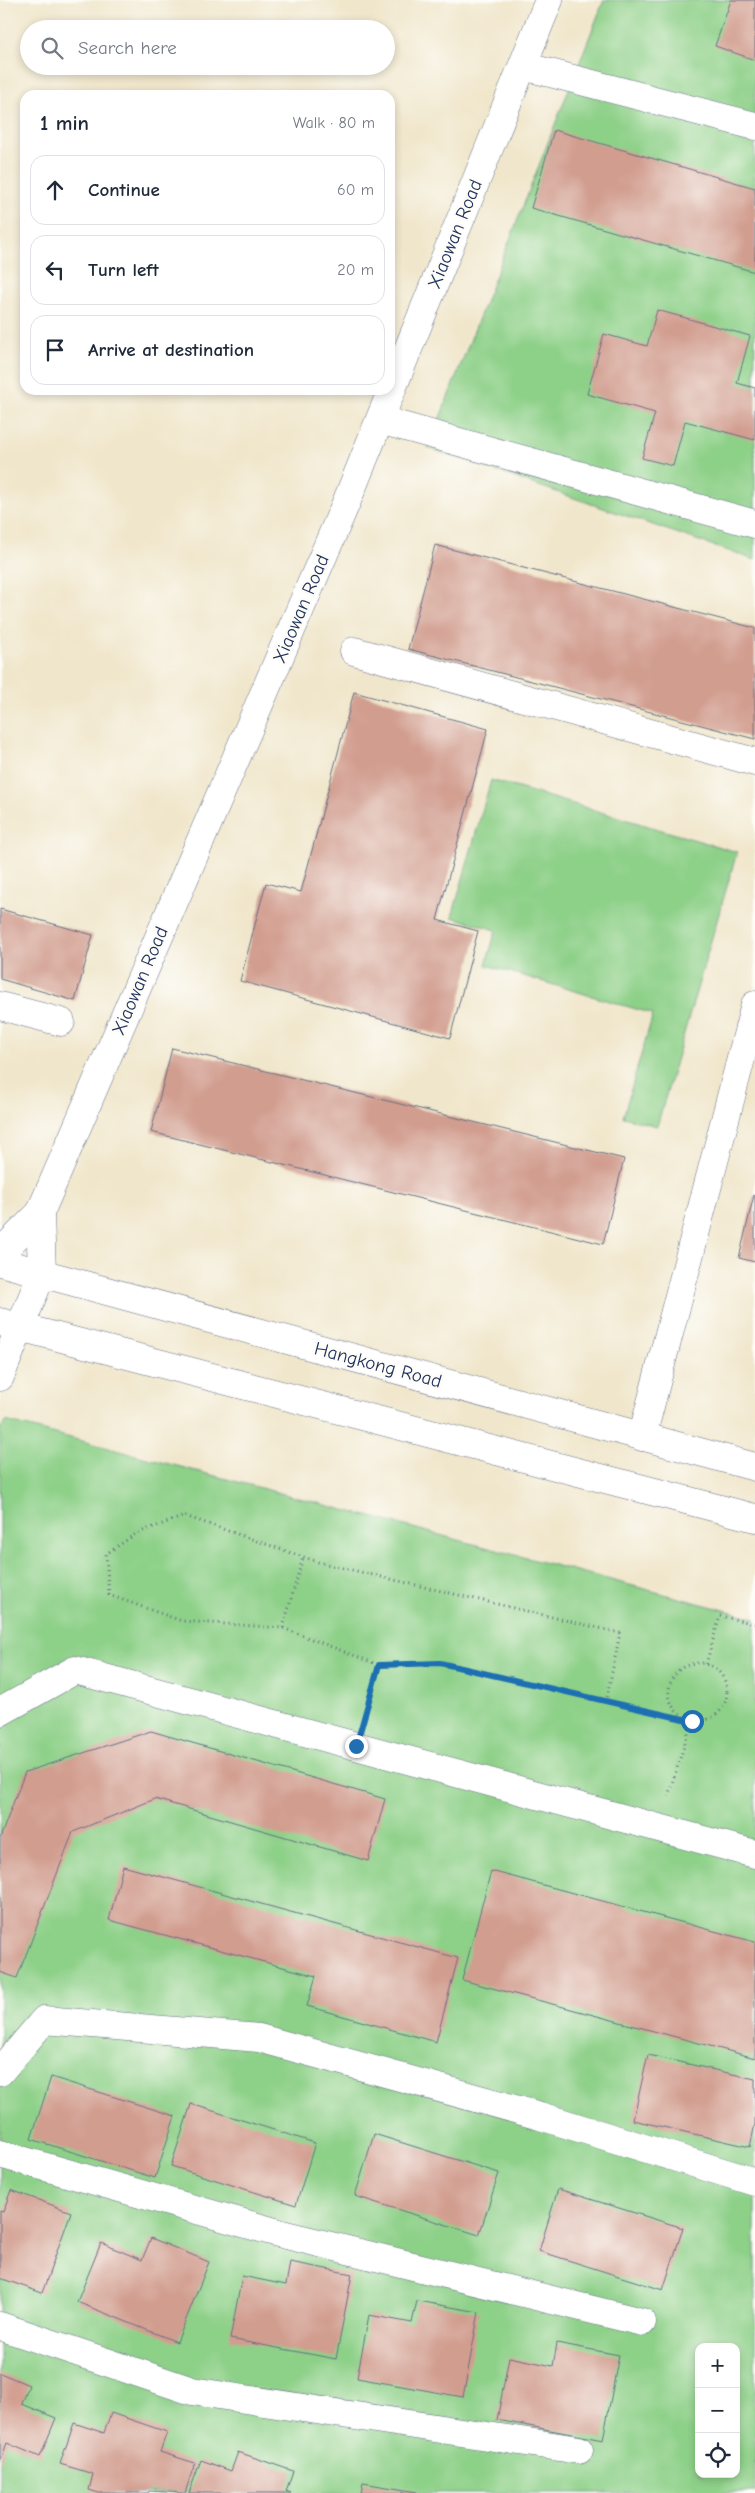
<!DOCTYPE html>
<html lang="en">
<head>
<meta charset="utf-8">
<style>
  :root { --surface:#fff; --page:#f6f6f7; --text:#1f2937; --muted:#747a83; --line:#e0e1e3 }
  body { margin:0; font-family:"Comic Neue",sans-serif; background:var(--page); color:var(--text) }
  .controls { position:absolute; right:15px; bottom:15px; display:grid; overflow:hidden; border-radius:10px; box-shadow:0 2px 8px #0003 }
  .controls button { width:45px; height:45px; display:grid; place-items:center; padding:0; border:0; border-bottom:1px solid var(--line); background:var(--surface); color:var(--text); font:25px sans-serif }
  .stop { position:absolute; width:15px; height:15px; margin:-11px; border:4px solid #1f6fb2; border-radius:50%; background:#fff }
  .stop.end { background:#1f6fb2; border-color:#fff; box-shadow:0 1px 5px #0008 }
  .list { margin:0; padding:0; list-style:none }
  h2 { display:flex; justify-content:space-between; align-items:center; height:65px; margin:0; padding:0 20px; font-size:21px }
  h2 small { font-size:16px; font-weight:400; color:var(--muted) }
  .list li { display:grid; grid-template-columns:32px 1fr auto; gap:15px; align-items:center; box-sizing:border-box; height:70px; margin:0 10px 10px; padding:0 10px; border:1px solid var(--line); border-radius:15px }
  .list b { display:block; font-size:19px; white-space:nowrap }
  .list em { font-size:16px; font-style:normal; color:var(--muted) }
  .icon { flex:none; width:28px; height:28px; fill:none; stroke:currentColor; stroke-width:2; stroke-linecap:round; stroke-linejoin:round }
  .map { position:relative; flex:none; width:755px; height:2493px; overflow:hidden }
  .search { position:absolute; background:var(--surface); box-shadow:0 2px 8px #0003; left:20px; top:20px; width:375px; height:55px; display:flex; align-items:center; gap:12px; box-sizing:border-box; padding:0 18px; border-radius:28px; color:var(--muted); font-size:19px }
  .panel { position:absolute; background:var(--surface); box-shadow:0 2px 8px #0003; left:20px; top:90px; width:375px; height:305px; border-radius:15px }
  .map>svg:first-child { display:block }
</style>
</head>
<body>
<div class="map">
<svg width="755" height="2493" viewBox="0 0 755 2493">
  <rect width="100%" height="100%" fill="#fdfcf7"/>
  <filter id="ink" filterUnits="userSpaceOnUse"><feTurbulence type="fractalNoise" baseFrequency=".02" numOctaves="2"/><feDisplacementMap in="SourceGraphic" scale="10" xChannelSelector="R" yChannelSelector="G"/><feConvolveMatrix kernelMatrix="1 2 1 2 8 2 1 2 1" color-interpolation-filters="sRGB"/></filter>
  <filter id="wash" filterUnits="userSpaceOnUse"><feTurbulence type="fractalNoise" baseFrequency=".0096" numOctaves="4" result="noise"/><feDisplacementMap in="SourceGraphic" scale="20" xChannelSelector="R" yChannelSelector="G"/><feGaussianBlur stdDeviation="1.12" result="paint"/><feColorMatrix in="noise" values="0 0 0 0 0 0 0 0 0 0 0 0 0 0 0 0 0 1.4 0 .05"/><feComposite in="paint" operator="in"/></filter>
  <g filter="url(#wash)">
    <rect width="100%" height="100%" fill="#f0e6cb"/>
    <g fill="#8dd088" stroke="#548073" fill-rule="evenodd">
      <polygon points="604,0 755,0 755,560 428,448"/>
      <polygon points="491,780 737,852 657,1126 623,1117 653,1014 486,965 496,930 452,917"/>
      <path d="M6,1421L755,1618V2493H0V1430ZM699,2347H736V2474H699Z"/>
    </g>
    <g id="blocks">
      <g fill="#d19d8f">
        <polygon points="731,0 755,0 755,60 715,46"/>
        <polygon points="554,130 755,188 755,272 531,208"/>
        <polygon points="657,310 750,336 737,383 755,388 755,440 685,421 673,466 642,458 655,413 587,394 604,334 647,346"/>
        <polygon points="435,545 755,628 755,739 408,649"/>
        <polygon points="354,692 488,729 437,920 478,931 450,1038 240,981 266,883 301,892"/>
        <polygon points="0,909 93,935 75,1001 0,979"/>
        <polygon points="172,1048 624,1159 603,1244 151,1132"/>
        <polygon points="754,1195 755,1195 755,1262 739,1258"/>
        <polygon points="151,1731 385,1799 368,1861 155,1799 73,1832 17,1978 0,1972 0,1838 25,1772"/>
        <polygon points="123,1866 458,1958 436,2042 307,2006 316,1976 109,1920"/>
        <polygon points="491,1871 755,1942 755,2058 462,1980"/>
        <polygon points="648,2055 755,2079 755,2124 750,2147 633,2120"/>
        <polygon points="51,2077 175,2116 155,2178 31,2139"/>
        <polygon points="191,2104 315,2143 296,2205 171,2166"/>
        <polygon points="374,2134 499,2173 479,2235 355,2196"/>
        <polygon points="558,2189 683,2228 663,2290 539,2251"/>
        <polygon points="11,2190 71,2212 42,2293 0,2278 0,2211 3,2212"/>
        <polygon points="151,2238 209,2262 177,2342 77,2302 101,2243 142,2260"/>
        <polygon points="290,2262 352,2274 336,2359 230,2339 242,2276 286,2285"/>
        <polygon points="417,2301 479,2312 463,2397 357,2378 369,2315 412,2323"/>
        <polygon points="557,2343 619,2355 603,2440 497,2420 509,2357 553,2366"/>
        <polygon points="0,2373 29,2385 22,2404 56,2418 40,2457 7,2443 0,2462"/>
        <polygon points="111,2413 167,2432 160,2452 195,2463 185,2493 149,2491 148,2493 99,2493 89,2490 93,2474 60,2464 74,2423 104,2433"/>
        <polygon points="238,2452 293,2471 286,2491 291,2493 189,2493 201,2460 231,2471"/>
        <polygon points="363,2483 417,2492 416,2493 361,2493"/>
      </g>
    </g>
  </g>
  <g filter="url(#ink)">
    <use href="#blocks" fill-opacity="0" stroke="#666f84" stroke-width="1"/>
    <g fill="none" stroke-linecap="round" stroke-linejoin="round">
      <defs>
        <g id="minor">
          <polyline points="523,66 755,126"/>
          <polyline points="380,420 755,524"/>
          <polyline points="354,651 755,762"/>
          <polyline points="0,1006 61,1022"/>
          <polyline points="0,1253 40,1213 346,503 549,0"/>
          <polyline points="0,1377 42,1273 40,1213"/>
          <polyline points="642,1437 755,1005"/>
          <polyline points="0,1712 75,1670 755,1854"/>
          <polyline points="0,2072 44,2020 259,2038 540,2116 755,2182"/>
          <polyline points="0,2154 282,2234 642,2322"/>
          <polyline points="0,2326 192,2391 579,2450"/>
        </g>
        <g id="major">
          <polyline points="0,1262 755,1467"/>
          <polyline points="0,1322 755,1518"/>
        </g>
      </defs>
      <use href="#minor" stroke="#666f84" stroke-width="29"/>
      <use href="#major" stroke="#666f84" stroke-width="29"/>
      <g stroke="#666f84" stroke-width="3" stroke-dasharray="1 4" stroke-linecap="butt">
        <polyline points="283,1628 303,1557"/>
        <circle cx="698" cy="1692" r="29"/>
        <polyline points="706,1664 720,1616 755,1624"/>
        <polyline points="606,1702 620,1633 318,1562 185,1516 137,1533 106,1554 109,1595 182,1621 283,1628 379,1665 440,1663 692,1721 668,1796"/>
        <polyline points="365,1715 379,1665"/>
      </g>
      <use href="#minor" stroke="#fff" stroke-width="28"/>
      <use href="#major" stroke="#fff" stroke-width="28"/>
    </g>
  </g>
  <g fill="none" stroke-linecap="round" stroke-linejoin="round" filter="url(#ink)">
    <polyline stroke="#1f6fb2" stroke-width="6" points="356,1746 379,1665 440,1663 692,1721"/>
  </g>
  <g text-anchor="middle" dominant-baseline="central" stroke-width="4.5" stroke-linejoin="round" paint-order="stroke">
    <g font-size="19" fill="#1b2f5e" stroke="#fdfcf7">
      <text transform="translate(455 234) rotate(-68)">Xiaowan Road</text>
      <text transform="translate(301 609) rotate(-67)">Xiaowan Road</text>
      <text transform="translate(140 981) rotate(-67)">Xiaowan Road</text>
      <text transform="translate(378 1365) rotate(15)">Hangkong Road</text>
    </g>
  </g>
</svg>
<div class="controls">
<button>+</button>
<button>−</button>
<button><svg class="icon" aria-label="locate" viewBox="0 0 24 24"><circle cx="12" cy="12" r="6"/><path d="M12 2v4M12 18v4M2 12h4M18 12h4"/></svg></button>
</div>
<div class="stop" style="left:692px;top:1721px"></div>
<div class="stop end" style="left:356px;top:1746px"></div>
<div class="search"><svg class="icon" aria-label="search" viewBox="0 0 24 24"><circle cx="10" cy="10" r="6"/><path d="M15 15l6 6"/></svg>Search here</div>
<section class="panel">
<h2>1 min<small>Walk · 80 m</small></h2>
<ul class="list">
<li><svg class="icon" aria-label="ahead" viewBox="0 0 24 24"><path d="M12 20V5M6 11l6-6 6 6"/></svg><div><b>Continue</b></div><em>60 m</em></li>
<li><svg class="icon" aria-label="left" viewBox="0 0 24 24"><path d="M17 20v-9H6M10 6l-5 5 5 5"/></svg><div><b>Turn left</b></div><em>20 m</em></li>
<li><svg class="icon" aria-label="arrive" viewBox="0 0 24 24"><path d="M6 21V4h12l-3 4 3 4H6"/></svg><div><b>Arrive at destination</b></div></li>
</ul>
</section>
</div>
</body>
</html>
